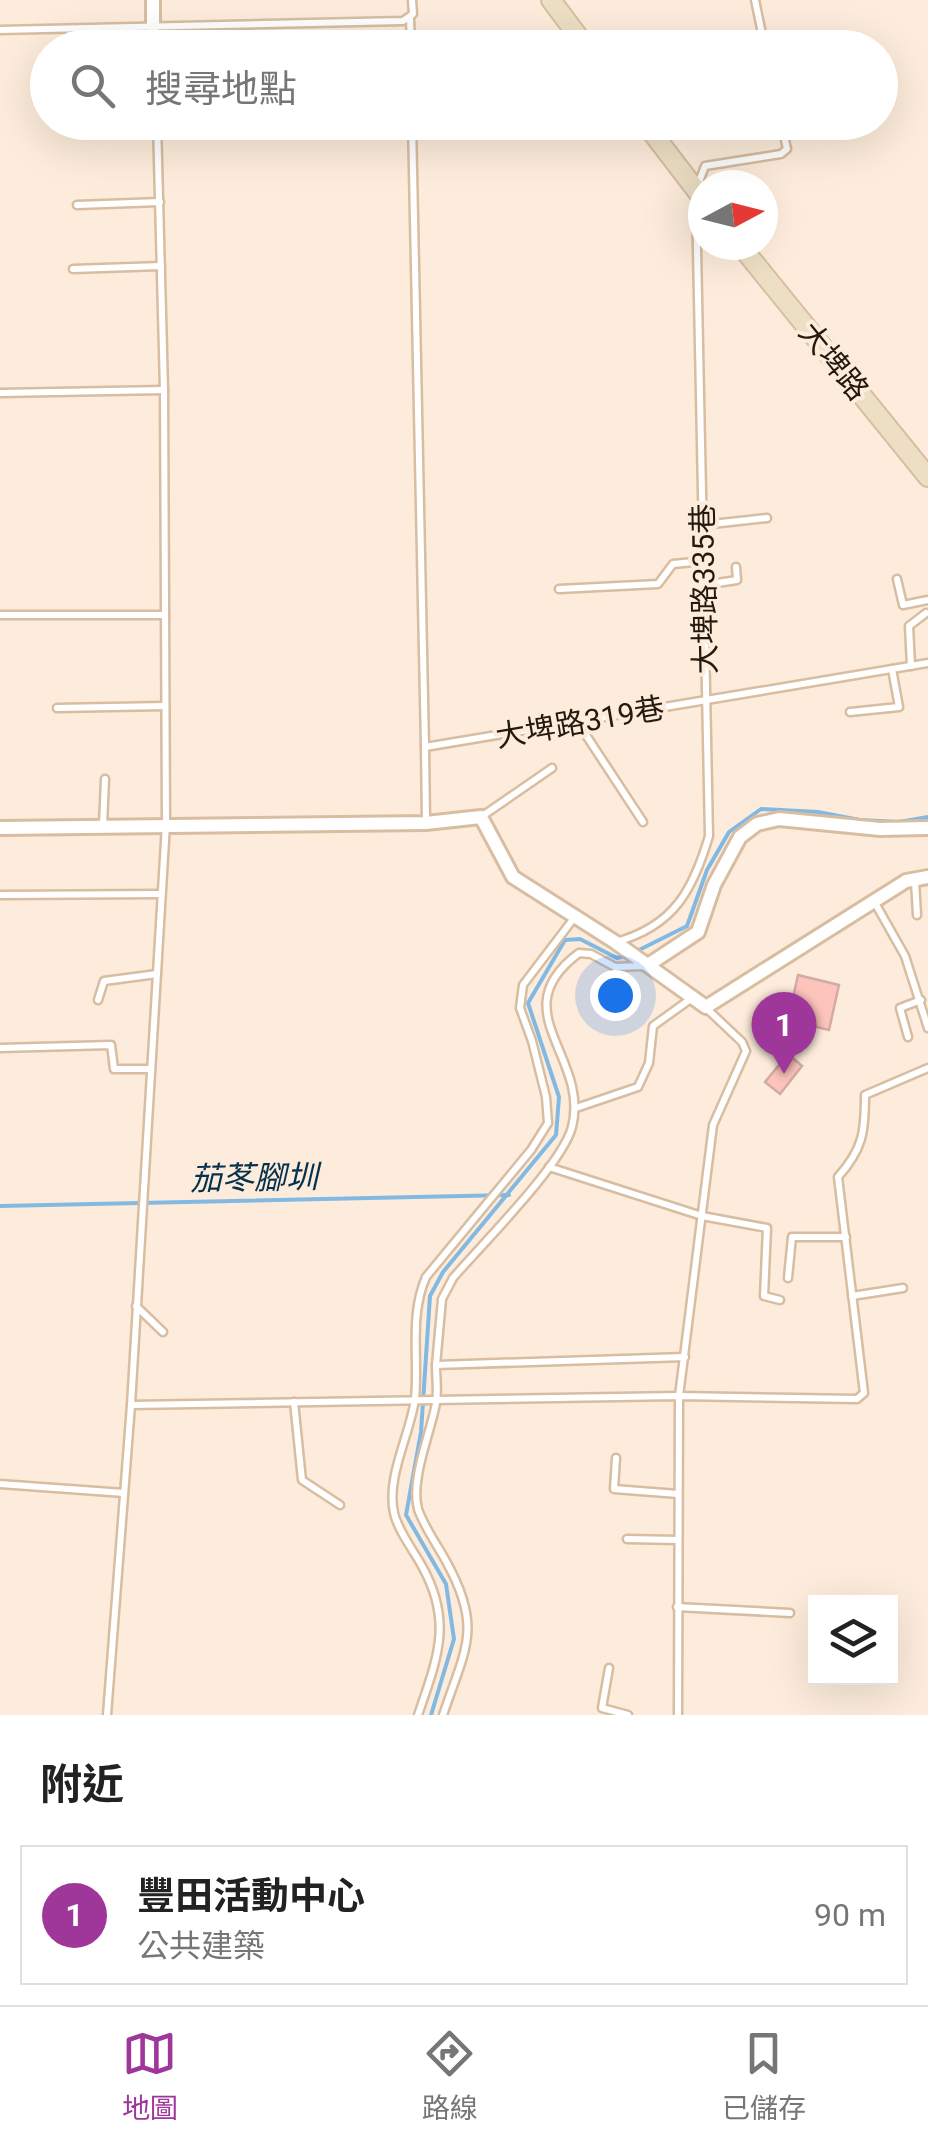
<!DOCTYPE html>
<html lang="zh-TW">
<head>
<meta charset="utf-8">
<style>
  :root { --surface:#fff; --page:#f2f2f2; --text:#222; --muted:#767676; --line:#e0e0e0; --accent:#9f379a }
  body { margin:0; font-family:Roboto,"Noto Sans TC",sans-serif; background:var(--page); color:var(--text) }
  .controls { position:absolute; right:30px; bottom:30px; display:grid; overflow:hidden; border-radius:0px; box-shadow:0 10px 40px #0002 }
  .controls button { width:90px; height:90px; display:grid; place-items:center; padding:0; border:0; border-bottom:2px solid var(--line); background:var(--surface); color:var(--text); font:50px sans-serif }
  .compass { position:absolute; left:688px; top:170px; width:90px; height:90px; border-radius:50%; background:var(--surface); box-shadow:0 10px 40px #0002; rotate:83deg }
  .you { position:absolute; left:615px; top:995px; width:35px; height:35px; margin:-25px; border:8px solid #fff; border-radius:50%; background:#1a73e8; box-shadow:0 0 0 15px #1a73e833 }
  .badge { display:grid; place-items:center; width:65px; height:65px; border-radius:50%; background:var(--accent); color:#fff; font-size:32px; font-weight:700 }
  .pin { position:absolute; translate:-50% -82px; filter:drop-shadow(0 2px 5px #0008) }
  .pin::after { content:''; position:absolute; top:52px; width:35px; height:30px; background:inherit; clip-path:polygon(0 0,100% 0,50% 100%) }
  .list { margin:0; padding:0; list-style:none }
  h2 { display:flex; justify-content:space-between; align-items:center; height:130px; margin:0; padding:0 40px; font-size:42px }
  h2 small { font-size:32px; font-weight:400; color:var(--muted) }
  .list li { display:grid; grid-template-columns:65px 1fr auto; gap:30px; align-items:center; box-sizing:border-box; height:140px; margin:0 20px 20px; padding:0 20px; border:2px solid var(--line); border-radius:0px }
  .list b { display:block; font-size:38px; white-space:nowrap }
  .list p { margin:0; font-size:32px; white-space:nowrap; color:var(--muted) }
  .list em { font-size:32px; font-style:normal; color:var(--muted) }
  .icon { flex:none; width:55px; height:55px; fill:none; stroke:currentColor; stroke-width:2; stroke-linecap:round; stroke-linejoin:round }
  .map { position:relative; flex:none; width:928px; height:1715px; overflow:hidden }
  .search { position:absolute; background:var(--surface); box-shadow:0 10px 40px #0002; left:30px; right:30px; top:30px; height:110px; display:flex; align-items:center; gap:25px; box-sizing:border-box; padding:0 35px; border-radius:55px; color:var(--muted); font-size:38px }
  .sheet { height:290px; background:var(--surface) }
  nav { display:flex; justify-content:space-around; align-items:center; box-sizing:border-box; height:140px; border-top:2px solid var(--line); background:var(--surface); font-size:28px; color:var(--muted) }
  nav a { display:grid; justify-items:center; gap:5px }
  nav .on { color:var(--accent) }
  .map>svg:first-child { display:block }
</style>
</head>
<body>
<div class="map">
<svg width="928" height="1715" viewBox="0 0 928 1715">
  <rect width="100%" height="100%" fill="#fdecdb"/>
  <g fill="none" stroke-linecap="round" stroke-linejoin="round">
    <g stroke="#82b9e2" stroke-width="4">
      <polyline points="633,953 687,926 707,870 729,832 761,809 818,812 860,820 899,822 928,817"/>
      <polyline points="0,1206 509,1195"/>
      <polyline points="431,1715 454,1639 446,1584 406,1515 421,1432 430,1296 443,1272 556,1135 559,1097 528,1003 565,940 580,939 617,958 624,956"/>
    </g>
  </g>
  <g fill="#fcc4bb" stroke="#d3aaa4" stroke-width="2.5">
    <polygon points="798,975 839,985 829,1030 788,1020"/>
    <polygon points="788,1054 802,1066 780,1094 765,1082"/>
  </g>
  <g fill="none" stroke-linecap="round" stroke-linejoin="round">
    <defs>
      <g id="lane">
        <polyline points="755,0 765,48"/>
        <polyline points="410,19 411,48"/>
        <polyline points="153,29 154,48"/>
        <polyline points="0,30 403,21 413,14 412,0"/>
        <polyline points="412,122 425,747"/>
        <polyline points="697,187 705,166 781,154 787,149 781,122"/>
        <polyline points="77,205 160,202"/>
        <polyline points="73,269 161,266"/>
        <polyline points="0,393 164,390"/>
        <polyline points="703,525 767,518"/>
        <polyline points="897,579 903,605 928,600"/>
        <polyline points="704,585 737,580 736,567"/>
        <polyline points="559,589 658,584 673,564 704,561"/>
        <polyline points="0,615 165,615"/>
        <polyline points="911,666 909,626 926,613"/>
        <polyline points="57,708 165,706"/>
        <polyline points="850,712 899,707 892,669"/>
        <polyline points="578,723 643,822"/>
        <polyline points="481,817 552,768"/>
        <polyline points="426,822 425,747 928,663"/>
        <polyline points="103,825 105,779"/>
        <polyline points="915,881 917,915"/>
        <polyline points="0,895 161,894"/>
        <polyline points="875,903 905,956 928,1028"/>
        <path d="M616,942C674,926 693,890 709,836L696,199"/>
        <polyline points="98,1000 104,981 157,974"/>
        <polyline points="908,1037 900,1008 921,1000"/>
        <polyline points="0,1048 111,1045 114,1069 151,1069"/>
        <polyline points="576,1108 638,1087 649,1063 653,1026 692,998"/>
        <polyline points="549,1167 702,1216 767,1228 764,1296 780,1300"/>
        <polyline points="788,1278 792,1237 846,1237"/>
        <polyline points="852,1296 903,1288"/>
        <polyline points="136,1306 163,1332"/>
        <path d="M436,1365L442,1299L453,1278C482,1244 562,1165 572,1127C590,1056 501,1011 579,953L591,954L615,967L643,966"/>
        <polyline points="294,1402 302,1480 340,1505"/>
        <path d="M131,1405L679,1396L857,1399L864,1393L838,1177C863,1149 865,1132 865,1095L928,1068"/>
        <polyline points="616,1458 614,1489 678,1494"/>
        <polyline points="0,1484 124,1493"/>
        <polyline points="627,1539 678,1540"/>
        <polyline points="677,1607 790,1613"/>
        <polyline points="609,1668 602,1708 628,1715"/>
        <polyline points="107,1715 131,1405 166,824 164,390 157,122"/>
        <path d="M418,1715C437,1659 453,1623 423,1568C414,1551 398,1531 394,1513C386,1477 410,1435 415,1399C419,1358 409,1316 426,1277L531,1150L548,1123L546,1097L532,1041L520,1008L523,985L574,918"/>
        <path d="M443,1715C465,1649 483,1629 447,1563C438,1546 424,1527 418,1509C410,1480 431,1432 436,1403C438,1391 436,1378 436,1365L685,1357"/>
        <polyline points="678,1715 679,1396 713,1125 746,1051 742,1042 706,1008"/>
      </g>
      <g id="street">
        <polyline points="153,0 153,27"/>
        <polyline points="0,828 426,823 481,817 513,877 615,942 706,1007 906,881 928,877"/>
        <polyline points="648,965 698,932 714,885 740,837 757,824 779,819 880,829 928,828"/>
      </g>
      <g id="secondary">
        <polyline points="551,0 587,48"/>
        <polyline points="644,122 703,199"/>
        <polyline points="740,245 928,477"/>
      </g>
    </defs>
    <use href="#lane" stroke="#d8bda1" stroke-width="11"/>
    <use href="#street" stroke="#d8bda1" stroke-width="18"/>
    <use href="#secondary" stroke="#d8bda1" stroke-width="22"/>
    <use href="#lane" stroke="#fff" stroke-width="6"/>
    <use href="#street" stroke="#fff" stroke-width="12"/>
    <use href="#secondary" stroke="#ecdfc4" stroke-width="18"/>
  </g>
  <g text-anchor="middle" dominant-baseline="central" stroke-width="8" stroke-linejoin="round" paint-order="stroke">
    <g font-size="30" fill="#23190f" stroke="#fdecdb">
      <text transform="translate(834 361) rotate(51)">大埤路</text>
      <text transform="translate(704 589) rotate(-91)">大埤路335巷</text>
      <text transform="translate(580 722) rotate(-10)">大埤路319巷</text>
    </g>
    <g font-size="32" font-style="italic" fill="#04324d" stroke="#fdecdb">
      <text transform="translate(254 1178) rotate(-1)">茄苳腳圳</text>
    </g>
  </g>
</svg>
<div class="controls">
<button><svg class="icon" aria-label="layers" viewBox="0 0 24 24"><path d="M12 4l9 5-9 5-9-5zM3 14l9 5 9-5"/></svg></button>
</div>
<svg class="compass" viewBox="-18 -18 36 36"><path d="M0-13l5 13h-10z" fill="#e53935"/><path d="M0 13l5-13h-10z" fill="#767676"/></svg>
<div class="you"></div>
<div class="pin badge" style="left:784px;top:1074px">1</div>
<div class="search"><svg class="icon" aria-label="search" viewBox="0 0 24 24"><circle cx="10" cy="10" r="6"/><path d="M15 15l6 6"/></svg>搜尋地點</div>
</div>
<section class="sheet">
<h2>附近<small></small></h2>
<ul class="list">
<li><span class="badge">1</span><div><b>豐田活動中心</b><p>公共建築</p></div><em>90 m</em></li>
</ul>
</section>
<nav>
<a class="on"><svg class="icon" aria-label="map" viewBox="0 0 24 24"><path d="M3 6l6-2 6 2 6-2v14l-6 2-6-2-6 2zM9 4v14M15 6v14"/></svg>地圖</a>
<a><svg class="icon" aria-label="directions" viewBox="0 0 24 24"><path d="M12 3l9 9-9 9-9-9zM9 14v-3h6M13 9l2 2-2 2"/></svg>路線</a>
<a><svg class="icon" aria-label="saved" viewBox="0 0 24 24"><path d="M7 4h10v16l-5-4-5 4z"/></svg>已儲存</a>
</nav>
</body>
</html>
